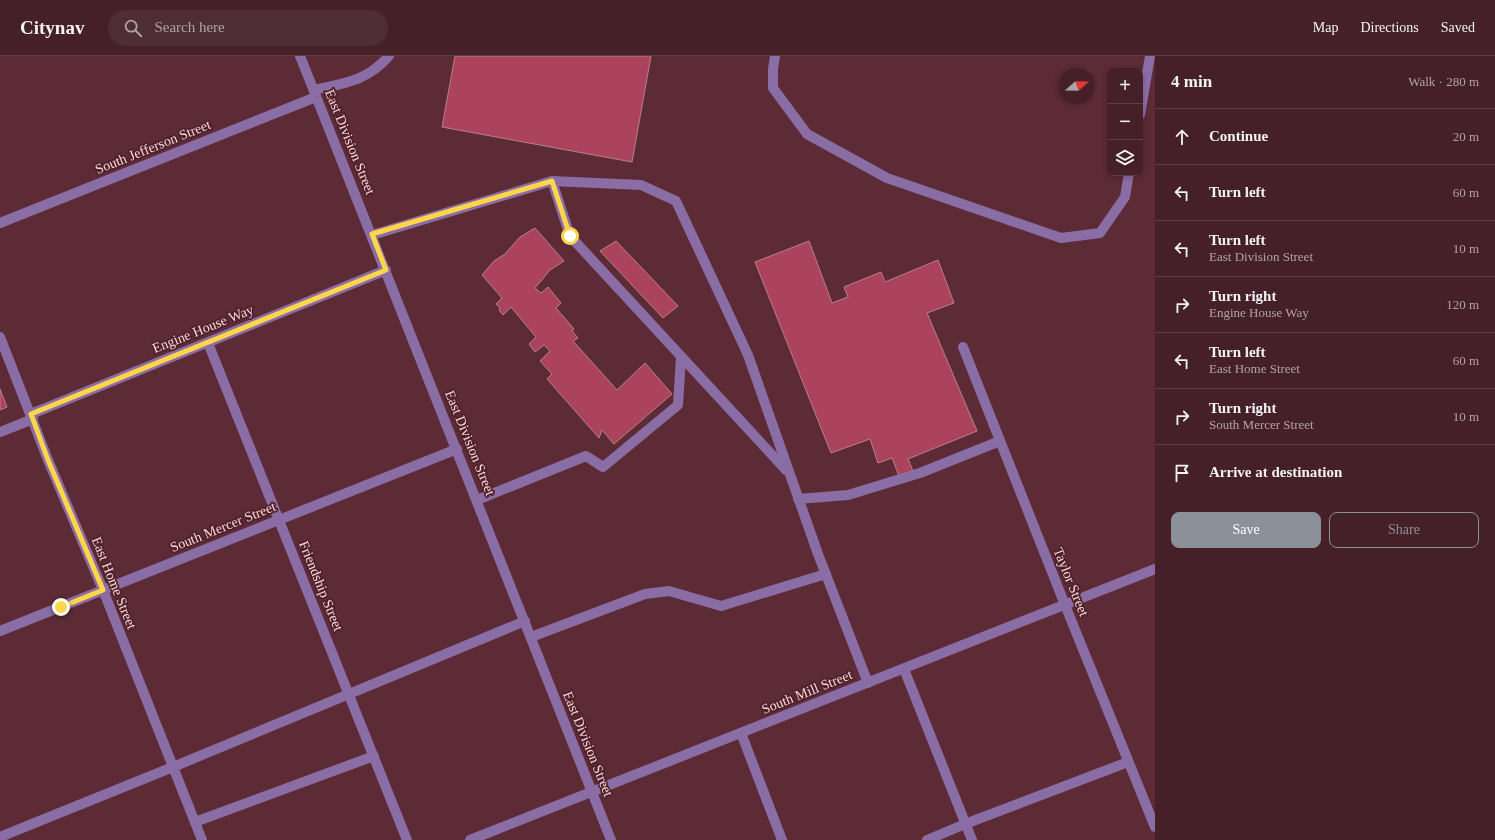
<!DOCTYPE html>
<html lang="en">
<head>
<meta charset="utf-8">
<style>
  :root { --surface:#452028; --page:#4f2d34; --text:#f1f3f6; --muted:#b0a3a8; --line:#5d3e45; --accent:#8c9099 }
  body { margin:0; font-family:"Times New Roman",serif; background:var(--page); color:var(--text) }
  .controls { position:absolute; right:12px; top:12px; display:grid; overflow:hidden; border-radius:8px; box-shadow:0 2px 6px #0003 }
  .controls button { width:36px; height:36px; display:grid; place-items:center; padding:0; border:0; border-bottom:1px solid var(--line); background:var(--surface); color:var(--text); font:20px sans-serif }
  .compass { position:absolute; left:1059px; top:12px; width:36px; height:36px; border-radius:50%; background:var(--surface); box-shadow:0 2px 6px #0003; rotate:70deg }
  .stop { position:absolute; width:12px; height:12px; margin:-9px; border:3px solid #ffd54a; border-radius:50%; background:#fff }
  .stop.end { background:#ffd54a; border-color:#fff; box-shadow:0 1px 4px #0008 }
  .list { margin:0; padding:0; list-style:none }
  h2 { display:flex; justify-content:space-between; align-items:center; height:52px; margin:0; padding:0 16px; font-size:17px }
  h2 small { font-size:13px; font-weight:400; color:var(--muted) }
  .list li { display:grid; grid-template-columns:26px 1fr auto; gap:12px; align-items:center; box-sizing:border-box; height:56px; padding:0 16px; border-top:1px solid var(--line) }
  .list b { display:block; font-size:15px; white-space:nowrap }
  .list p { margin:0; font-size:13px; white-space:nowrap; color:var(--muted) }
  .list em { font-size:13px; font-style:normal; color:var(--muted) }
  .actions { display:flex; gap:8px; padding:12px 16px }
  .actions a { flex:1; padding:9px 0; border:1px solid var(--accent); border-radius:8px; text-align:center; font-size:14px; color:var(--accent) }
  .actions .main { background:var(--accent); color:#fff }
  .icon { flex:none; width:22px; height:22px; fill:none; stroke:currentColor; stroke-width:2; stroke-linecap:round; stroke-linejoin:round }
  .map { position:relative; flex:none; width:1155px; height:784px; overflow:hidden }
  header { display:flex; align-items:center; gap:24px; box-sizing:border-box; height:56px; padding:0 20px; background:var(--surface); border-bottom:1px solid var(--line) }
  header strong { font-size:19px }
  nav { display:flex; gap:22px; margin-inline-start:auto; font-size:14px }
  .search { width:280px; height:36px; background:var(--page); display:flex; align-items:center; gap:10px; box-sizing:border-box; padding:0 14px; border-radius:22px; color:var(--muted); font-size:15px }
  main { display:flex }
  aside { flex:1; background:var(--surface) }
  .map>svg:first-child { display:block }
</style>
</head>
<body>
<header>
<strong>Citynav</strong>
<div class="search"><svg class="icon" aria-label="search" viewBox="0 0 24 24"><circle cx="10" cy="10" r="6"/><path d="M15 15l6 6"/></svg>Search here</div>
<nav><a>Map</a><a>Directions</a><a>Saved</a></nav>
</header>
<main>
<div class="map">
<svg width="1155" height="784" viewBox="0 0 1155 784">
  <rect width="100%" height="100%" fill="#5c2b35"/>
  <g fill="#ab435c" stroke="#b98089">
    <polygon points="455,0 651,0 632,106 442,71"/>
    <polygon points="535,172 564,205 550,214 535,232 541,237 548,231 561,247 556,252 574,273 572,275 578,282 573,285 617,334 645,307 672,338 614,388 602,374 599,382 547,323 552,318 540,305 550,295 544,289 535,296 529,288 536,281 511,251 503,259 499,254 500,252 496,248 502,242 482,219 494,205 505,198 520,181"/>
    <polygon points="616,185 678,250 663,262 600,195"/>
    <polygon points="809,185 832,247 848,241 844,231 881,216 885,226 938,204 954,247 927,257 977,375 908,403 913,415 899,420 892,402 878,407 870,383 831,397 755,206"/>
    <polygon points="0,333 7,351 0,354"/>
  </g>
  <g fill="none" stroke-linecap="round" stroke-linejoin="round">
    <g stroke="#8b6da5" stroke-width="10">
      <polyline points="300,0 611,784"/>
      <polyline points="775,0 773,13 773,32 807,78 887,122 1061,182 1100,177 1125,141 1129,117"/>
      <path d="M314,34C345,27 367,25 389,0"/>
      <polyline points="1140,59 1150,0"/>
      <polyline points="552,125 570,180 786,414"/>
      <polyline points="0,167 316,41"/>
      <polyline points="372,179 552,125 641,129 676,145 748,299 818,498 868,627"/>
      <polyline points="0,281 48,404 103,534 202,784"/>
      <polyline points="208,287 407,784"/>
      <polyline points="963,291 1065,549 1155,771"/>
      <polyline points="31,358 386,214"/>
      <polyline points="0,376 33,363"/>
      <polyline points="798,443 848,439 920,417 1000,385"/>
      <polyline points="477,444 586,400 603,411 678,349 681,301"/>
      <polyline points="0,575 457,393"/>
      <polyline points="531,581 645,538 669,535 721,550 826,518"/>
      <polyline points="904,613 972,784"/>
      <polyline points="741,677 782,784"/>
      <polyline points="195,766 374,700"/>
      <polyline points="0,781 173,711 525,565"/>
      <polyline points="470,784 1155,513"/>
      <polyline points="927,784 965,768 1128,706"/>
    </g>
  </g>
  <g fill="none" stroke-linecap="round" stroke-linejoin="round">
    <polyline stroke="#ffd54a" stroke-width="5" points="61,551 103,534 48,404 31,358 386,214 372,178 552,125 570,180"/>
  </g>
  <g text-anchor="middle" dominant-baseline="central" stroke-width="3.5" stroke-linejoin="round" paint-order="stroke">
    <g font-size="14" fill="#f8d8dc" stroke="#50202b">
      <text transform="translate(350 86) rotate(68)">East Division Street</text>
      <text transform="translate(153 91) rotate(-22)">South Jefferson Street</text>
      <text transform="translate(203 273) rotate(-22)">Engine House Way</text>
      <text transform="translate(470 387) rotate(68)">East Division Street</text>
      <text transform="translate(223 471) rotate(-22)">South Mercer Street</text>
      <text transform="translate(1071 526) rotate(68)">Taylor Street</text>
      <text transform="translate(114 527) rotate(68)">East Home Street</text>
      <text transform="translate(321 530) rotate(68)">Friendship Street</text>
      <text transform="translate(807 636) rotate(-22)">South Mill Street</text>
      <text transform="translate(588 688) rotate(68)">East Division Street</text>
    </g>
  </g>
</svg>
<div class="controls">
<button>+</button>
<button>−</button>
<button><svg class="icon" aria-label="layers" viewBox="0 0 24 24"><path d="M12 4l9 5-9 5-9-5zM3 14l9 5 9-5"/></svg></button>
</div>
<svg class="compass" viewBox="-18 -18 36 36"><path d="M0-13l5 13h-10z" fill="#e53935"/><path d="M0 13l5-13h-10z" fill="#b0a3a8"/></svg>
<div class="stop" style="left:570px;top:180px"></div>
<div class="stop end" style="left:61px;top:551px"></div>
</div>
<aside>
<h2>4 min<small>Walk · 280 m</small></h2>
<ul class="list">
<li><svg class="icon" aria-label="ahead" viewBox="0 0 24 24"><path d="M12 20V5M6 11l6-6 6 6"/></svg><div><b>Continue</b></div><em>20 m</em></li>
<li><svg class="icon" aria-label="left" viewBox="0 0 24 24"><path d="M17 20v-9H6M10 6l-5 5 5 5"/></svg><div><b>Turn left</b></div><em>60 m</em></li>
<li><svg class="icon" aria-label="left" viewBox="0 0 24 24"><path d="M17 20v-9H6M10 6l-5 5 5 5"/></svg><div><b>Turn left</b><p>East Division Street</p></div><em>10 m</em></li>
<li><svg class="icon" aria-label="right" viewBox="0 0 24 24"><path d="M7 20v-9h11M14 6l5 5-5 5"/></svg><div><b>Turn right</b><p>Engine House Way</p></div><em>120 m</em></li>
<li><svg class="icon" aria-label="left" viewBox="0 0 24 24"><path d="M17 20v-9H6M10 6l-5 5 5 5"/></svg><div><b>Turn left</b><p>East Home Street</p></div><em>60 m</em></li>
<li><svg class="icon" aria-label="right" viewBox="0 0 24 24"><path d="M7 20v-9h11M14 6l5 5-5 5"/></svg><div><b>Turn right</b><p>South Mercer Street</p></div><em>10 m</em></li>
<li><svg class="icon" aria-label="arrive" viewBox="0 0 24 24"><path d="M6 21V4h12l-3 4 3 4H6"/></svg><div><b>Arrive at destination</b></div></li>
</ul>
<div class="actions"><a class="main">Save</a><a>Share</a></div>
</aside>
</main>
</body>
</html>
